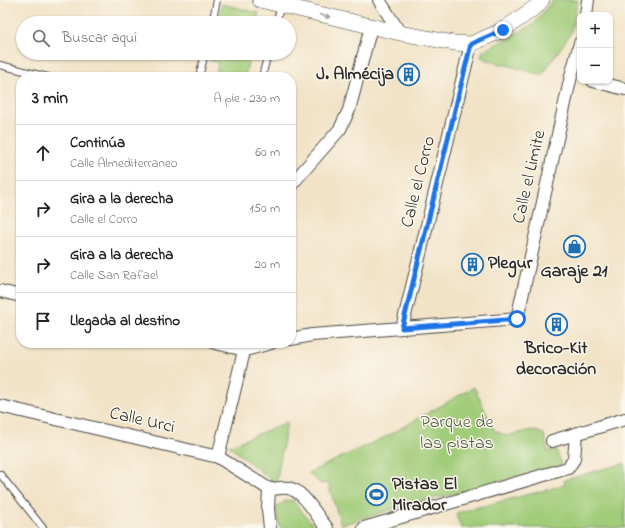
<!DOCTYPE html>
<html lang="es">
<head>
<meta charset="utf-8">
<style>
  :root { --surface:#fff; --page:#f6f6f6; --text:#222; --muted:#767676; --line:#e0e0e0 }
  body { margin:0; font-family:"Indie Flower",sans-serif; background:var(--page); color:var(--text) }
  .controls { position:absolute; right:12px; top:12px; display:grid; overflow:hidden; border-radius:8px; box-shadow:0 1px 3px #0004 }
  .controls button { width:36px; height:36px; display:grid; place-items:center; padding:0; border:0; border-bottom:1px solid var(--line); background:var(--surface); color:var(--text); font:20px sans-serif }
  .stop { position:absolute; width:12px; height:12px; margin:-9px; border:3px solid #1a73e8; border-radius:50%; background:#fff }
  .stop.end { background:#1a73e8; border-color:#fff; box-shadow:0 1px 4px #0008 }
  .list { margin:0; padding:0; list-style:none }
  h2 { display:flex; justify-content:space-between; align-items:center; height:52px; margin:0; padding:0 16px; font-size:17px }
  h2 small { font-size:13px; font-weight:400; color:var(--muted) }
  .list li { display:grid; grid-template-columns:26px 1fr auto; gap:12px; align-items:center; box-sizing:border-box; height:56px; padding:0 16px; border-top:1px solid var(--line) }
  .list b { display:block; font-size:15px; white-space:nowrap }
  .list p { margin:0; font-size:13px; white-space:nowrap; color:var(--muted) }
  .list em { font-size:13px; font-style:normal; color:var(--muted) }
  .icon { flex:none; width:22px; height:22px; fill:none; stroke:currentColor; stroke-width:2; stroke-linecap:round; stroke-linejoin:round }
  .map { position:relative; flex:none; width:625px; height:528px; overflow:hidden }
  .search { position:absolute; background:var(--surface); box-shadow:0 1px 3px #0004; left:16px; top:16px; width:280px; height:44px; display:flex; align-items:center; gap:10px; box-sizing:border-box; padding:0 14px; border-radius:22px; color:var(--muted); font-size:15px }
  .panel { position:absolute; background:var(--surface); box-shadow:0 1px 3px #0004; left:16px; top:72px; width:280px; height:276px; border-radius:16px }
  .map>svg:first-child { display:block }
</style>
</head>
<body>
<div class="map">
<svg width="625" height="528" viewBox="0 0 625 528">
  <rect width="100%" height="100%" fill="#fbf7ec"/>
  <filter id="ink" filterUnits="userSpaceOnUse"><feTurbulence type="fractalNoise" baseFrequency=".025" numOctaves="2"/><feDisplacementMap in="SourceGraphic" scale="8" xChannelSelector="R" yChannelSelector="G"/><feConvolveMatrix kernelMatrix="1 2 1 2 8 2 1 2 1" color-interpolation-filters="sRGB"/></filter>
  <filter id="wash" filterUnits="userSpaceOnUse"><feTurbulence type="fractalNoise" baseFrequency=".012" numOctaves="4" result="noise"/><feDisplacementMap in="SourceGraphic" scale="16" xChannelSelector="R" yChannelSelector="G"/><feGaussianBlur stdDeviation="0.9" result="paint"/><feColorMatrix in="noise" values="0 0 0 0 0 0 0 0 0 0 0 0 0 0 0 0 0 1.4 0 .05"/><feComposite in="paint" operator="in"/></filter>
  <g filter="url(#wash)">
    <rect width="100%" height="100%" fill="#f2e3c7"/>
    <g fill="#a1cc79" stroke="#667c52">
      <polygon points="553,0 578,0 571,33 542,75 488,60 481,57 483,51 534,24"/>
      <polygon points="222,4 259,13 256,23 217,23"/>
      <polygon points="211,53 250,53 245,77 215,77 218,63 209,60"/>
      <polygon points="474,387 494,430 507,436 531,430 544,434 548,451 556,450 562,465 459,493 421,501 341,525 328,483 321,484 308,473 389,435"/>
      <polygon points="287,422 276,484 229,446"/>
      <polygon points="625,463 625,528 461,528 456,513 565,485 564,480"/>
      <polygon points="292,500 316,528 280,528 276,508 285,501"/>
    </g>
  </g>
  <g filter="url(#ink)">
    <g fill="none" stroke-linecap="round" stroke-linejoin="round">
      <defs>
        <g id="service">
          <polyline points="212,23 217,0"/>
          <polyline points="276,23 281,5"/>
          <polyline points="0,65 48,77"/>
          <polyline points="199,77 205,53"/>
          <polyline points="262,77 268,53"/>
          <polyline points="0,474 43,528"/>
        </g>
        <g id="minor">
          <polyline points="379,0 400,33"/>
          <polyline points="586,15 588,0"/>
          <polyline points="593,81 625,89"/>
          <polyline points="291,185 340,129 349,110 371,27"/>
          <polyline points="0,291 21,296"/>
          <polyline points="402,328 471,44"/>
          <polyline points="291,339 312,335 517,319 571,76 580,43"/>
          <polyline points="215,343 245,350 271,343"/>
          <polyline points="0,406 218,457 269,489"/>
          <polyline points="552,441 625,419"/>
          <polyline points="218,457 246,343"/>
          <path d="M270,528L268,509L269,489C274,489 282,487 288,488C305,491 316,516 327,528"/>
          <polyline points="364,528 568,468 574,459 576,434"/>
        </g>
        <polyline id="tertiary" points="260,0 400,33 454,43 471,44 503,30 537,6 542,0"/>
      </defs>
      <use href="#service" stroke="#494742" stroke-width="8"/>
      <use href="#minor" stroke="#494742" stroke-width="14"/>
      <use href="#tertiary" stroke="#494742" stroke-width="16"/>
      <use href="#service" stroke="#fff" stroke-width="6"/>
      <use href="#minor" stroke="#fff" stroke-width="12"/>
      <use href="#tertiary" stroke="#fff" stroke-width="15"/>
    </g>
    <defs><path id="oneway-solid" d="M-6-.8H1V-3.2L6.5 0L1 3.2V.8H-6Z"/></defs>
    <use fill="#a0a0a0" href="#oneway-solid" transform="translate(325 16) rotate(13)"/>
  </g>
  <g fill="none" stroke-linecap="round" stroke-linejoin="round" filter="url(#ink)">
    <polyline stroke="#1a73e8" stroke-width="5" points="503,30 471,44 402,328 517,319"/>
  </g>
  <defs>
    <symbol id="building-ring" viewBox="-11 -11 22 22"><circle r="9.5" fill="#fbf7ec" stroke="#1f6fb2" stroke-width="1.5"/><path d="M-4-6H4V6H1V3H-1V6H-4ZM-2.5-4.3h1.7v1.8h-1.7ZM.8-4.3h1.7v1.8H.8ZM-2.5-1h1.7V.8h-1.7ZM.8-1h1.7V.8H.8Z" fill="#1f6fb2"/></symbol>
    <symbol id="shop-ring" viewBox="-11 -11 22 22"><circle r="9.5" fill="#fbf7ec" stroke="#1f6fb2" stroke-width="1.5"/><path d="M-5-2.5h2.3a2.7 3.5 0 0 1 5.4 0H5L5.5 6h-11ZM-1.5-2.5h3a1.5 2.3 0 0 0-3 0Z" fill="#1f6fb2"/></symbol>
    <symbol id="stadium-ring" viewBox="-11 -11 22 22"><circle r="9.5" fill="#fbf7ec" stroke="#1f6fb2" stroke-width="1.5"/><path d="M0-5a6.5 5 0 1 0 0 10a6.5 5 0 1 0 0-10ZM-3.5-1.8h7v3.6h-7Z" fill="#1f6fb2"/></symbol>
  </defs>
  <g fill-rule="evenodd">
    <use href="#building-ring" x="396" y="62" width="25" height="25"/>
    <use href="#shop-ring" x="562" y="234" width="25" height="25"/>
    <use href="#building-ring" x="460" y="252" width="25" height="25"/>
    <use href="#building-ring" x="544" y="312" width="25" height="25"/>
    <use href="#stadium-ring" x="364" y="482" width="25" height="25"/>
  </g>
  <g text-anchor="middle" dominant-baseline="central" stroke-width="3" stroke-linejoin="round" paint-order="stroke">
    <g font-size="18" font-weight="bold" fill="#2b2b2b" stroke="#fbf7ec" text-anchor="start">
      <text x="394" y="75" text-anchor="end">J. Almécija</text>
      <text x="488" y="264">Plegur</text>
      <text x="574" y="272" text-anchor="middle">Garaje 21</text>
      <text x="556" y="349" text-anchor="middle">Brico-Kit<tspan x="556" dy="21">decoración</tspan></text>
      <text x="392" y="485">Pistas El<tspan x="392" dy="21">Mirador</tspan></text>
    </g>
    <g font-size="18" fill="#2b2b2b" stroke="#fbf7ec">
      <text transform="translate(530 177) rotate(-77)">Calle el Limite</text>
      <text transform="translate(419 182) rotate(-76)">Calle el Corro</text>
      <text transform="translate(142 421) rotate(13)">Calle Urci</text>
    </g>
    <g font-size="18" fill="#4e5b42" stroke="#fbf7ec">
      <text x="457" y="423">Parque de<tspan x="457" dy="21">las pistas</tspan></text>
    </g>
  </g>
</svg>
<div class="controls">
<button>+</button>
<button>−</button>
</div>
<div class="stop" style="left:517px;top:319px"></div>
<div class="stop end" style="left:503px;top:30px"></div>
<div class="search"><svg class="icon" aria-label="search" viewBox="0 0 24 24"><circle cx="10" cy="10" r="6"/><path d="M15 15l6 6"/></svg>Buscar aquí</div>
<section class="panel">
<h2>3 min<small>A pie · 230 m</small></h2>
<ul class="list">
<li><svg class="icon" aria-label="ahead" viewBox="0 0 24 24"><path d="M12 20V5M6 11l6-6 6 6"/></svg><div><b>Continúa</b><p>Calle Almediterraneo</p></div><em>60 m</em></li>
<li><svg class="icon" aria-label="right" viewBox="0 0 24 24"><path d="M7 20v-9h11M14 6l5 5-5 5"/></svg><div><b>Gira a la derecha</b><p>Calle el Corro</p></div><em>150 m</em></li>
<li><svg class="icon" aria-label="right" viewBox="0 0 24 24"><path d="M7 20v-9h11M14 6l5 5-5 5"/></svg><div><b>Gira a la derecha</b><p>Calle San Rafael</p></div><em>20 m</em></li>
<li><svg class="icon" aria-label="arrive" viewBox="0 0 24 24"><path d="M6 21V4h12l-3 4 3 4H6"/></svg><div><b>Llegada al destino</b></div></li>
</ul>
</section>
</div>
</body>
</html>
